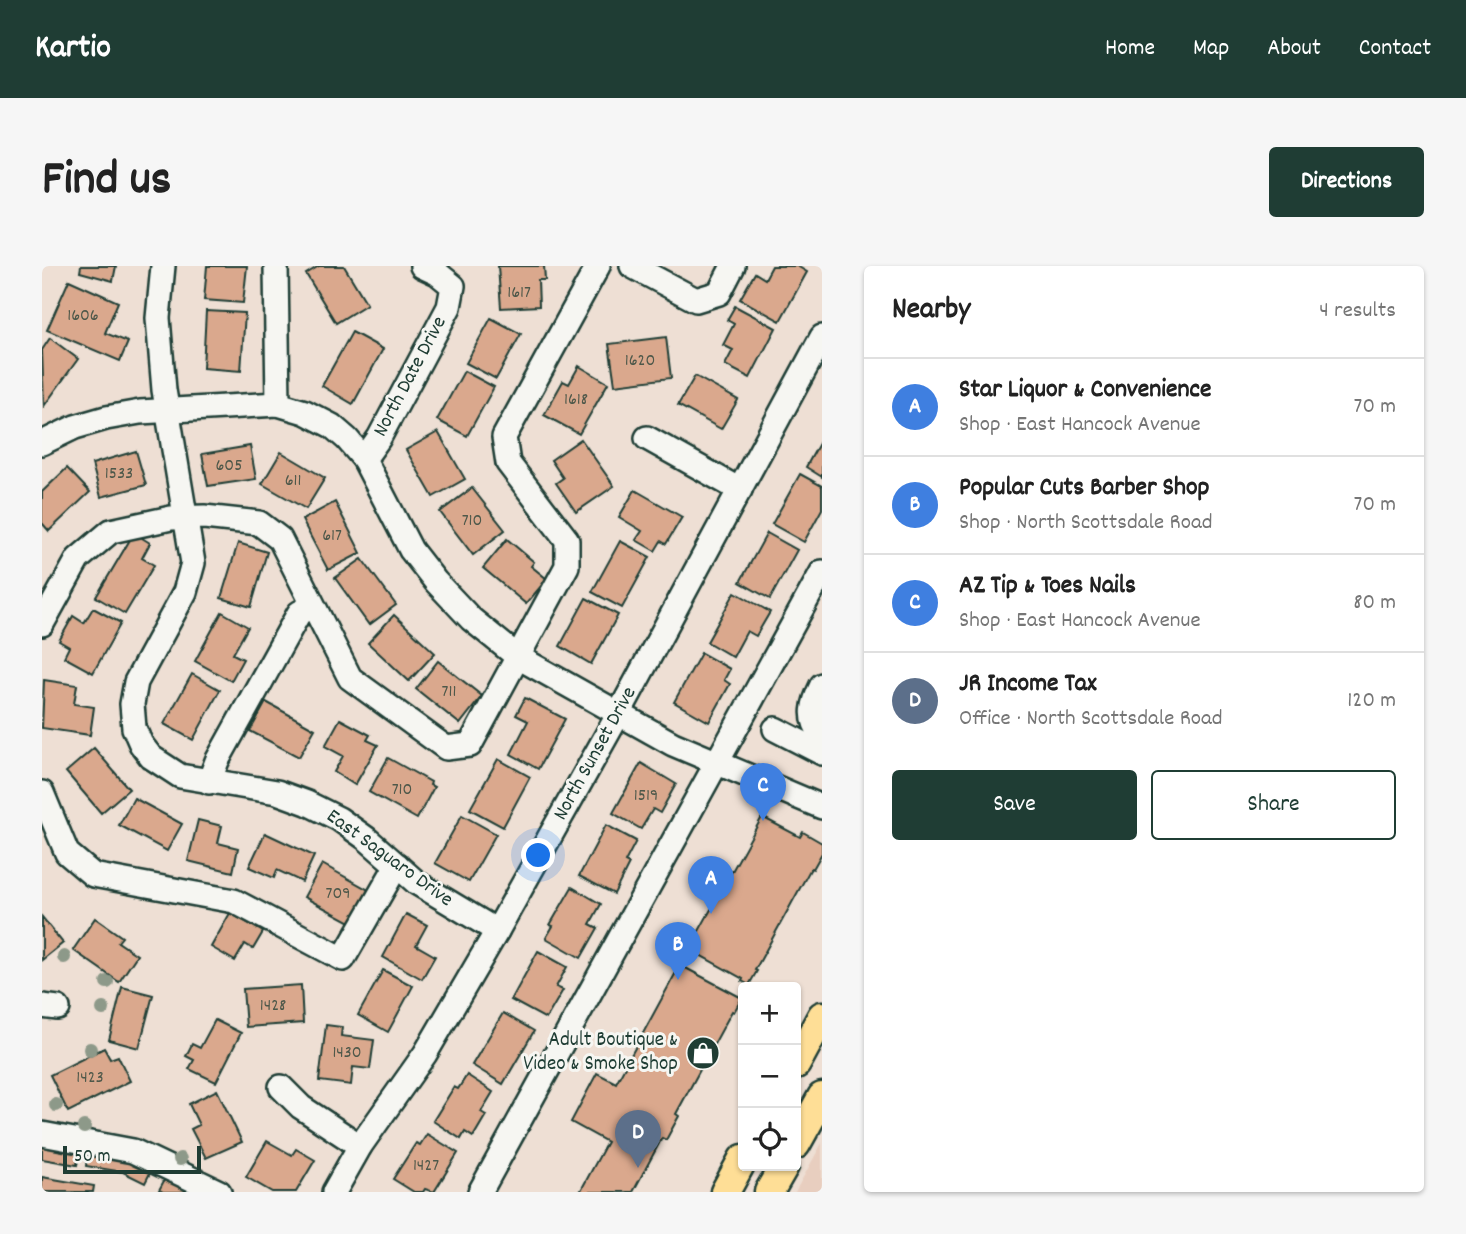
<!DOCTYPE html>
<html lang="en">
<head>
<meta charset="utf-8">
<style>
  :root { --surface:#fff; --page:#f6f6f6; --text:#222; --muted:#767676; --line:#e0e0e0; --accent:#1f3d34 }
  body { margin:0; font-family:Dekko,sans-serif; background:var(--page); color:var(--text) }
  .controls { position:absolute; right:21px; bottom:21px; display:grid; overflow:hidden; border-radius:7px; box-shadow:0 2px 5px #0004 }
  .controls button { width:63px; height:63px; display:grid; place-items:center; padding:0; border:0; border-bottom:2px solid var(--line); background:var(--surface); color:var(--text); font:35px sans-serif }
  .scale { position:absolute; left:21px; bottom:18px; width:138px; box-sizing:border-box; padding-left:7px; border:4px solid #1f3d34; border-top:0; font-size:19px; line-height:24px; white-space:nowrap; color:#1f3d34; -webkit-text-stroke:5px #f6f6f2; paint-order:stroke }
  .you { position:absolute; left:497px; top:590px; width:24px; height:24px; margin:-18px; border:5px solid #fff; border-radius:50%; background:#1a73e8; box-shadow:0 0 0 10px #1a73e833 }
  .badge { display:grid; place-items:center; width:46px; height:46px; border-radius:50%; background:var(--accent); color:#fff; font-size:23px; font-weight:700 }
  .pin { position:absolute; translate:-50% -58px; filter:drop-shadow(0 2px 4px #0008) }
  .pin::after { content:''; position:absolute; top:37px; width:24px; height:21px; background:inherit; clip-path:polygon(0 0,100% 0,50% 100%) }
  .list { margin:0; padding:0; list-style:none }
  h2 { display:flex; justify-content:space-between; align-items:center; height:91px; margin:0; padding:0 28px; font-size:30px }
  h2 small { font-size:23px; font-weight:400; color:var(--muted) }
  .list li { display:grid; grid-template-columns:46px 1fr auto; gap:21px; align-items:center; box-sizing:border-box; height:98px; padding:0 28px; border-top:2px solid var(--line) }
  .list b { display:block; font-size:26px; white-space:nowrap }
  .list p { margin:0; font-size:23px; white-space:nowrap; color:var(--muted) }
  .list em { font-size:23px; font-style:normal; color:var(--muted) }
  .actions { display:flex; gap:14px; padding:21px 28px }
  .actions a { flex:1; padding:16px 0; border:2px solid var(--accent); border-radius:7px; text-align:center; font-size:24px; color:var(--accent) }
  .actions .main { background:var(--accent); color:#fff }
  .icon { flex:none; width:38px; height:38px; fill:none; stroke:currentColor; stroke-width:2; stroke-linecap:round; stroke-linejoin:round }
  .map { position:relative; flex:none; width:780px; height:926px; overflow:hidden; border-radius:7px }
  header { display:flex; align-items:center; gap:42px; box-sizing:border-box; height:98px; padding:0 35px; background:var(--accent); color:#fff }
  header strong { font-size:33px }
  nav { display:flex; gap:38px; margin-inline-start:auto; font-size:24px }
  .intro { display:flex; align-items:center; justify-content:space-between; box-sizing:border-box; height:168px; padding:0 42px }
  h1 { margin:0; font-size:49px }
  .button { padding:18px 32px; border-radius:7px; background:var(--accent); color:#fff; font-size:24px; font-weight:700 }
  main { display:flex; gap:42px; padding:0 42px }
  aside { flex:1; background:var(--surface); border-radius:7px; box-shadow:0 2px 5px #0004 }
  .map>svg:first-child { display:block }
</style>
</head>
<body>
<header>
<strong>Kartio</strong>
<nav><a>Home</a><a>Map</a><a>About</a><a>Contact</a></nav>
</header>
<div class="intro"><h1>Find us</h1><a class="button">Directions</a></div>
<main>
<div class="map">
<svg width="780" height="926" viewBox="0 0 780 926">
  <rect width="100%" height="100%" fill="#eedfd4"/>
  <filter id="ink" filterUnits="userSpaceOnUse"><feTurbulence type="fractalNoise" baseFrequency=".0143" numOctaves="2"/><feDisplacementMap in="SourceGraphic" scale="14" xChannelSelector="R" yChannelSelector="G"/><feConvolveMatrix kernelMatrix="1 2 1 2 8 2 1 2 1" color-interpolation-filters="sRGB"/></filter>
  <g filter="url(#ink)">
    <polygon fill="#e8cebf" points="780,877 780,926 753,926"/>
    <g fill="#daa88d" stroke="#1f3d34" stroke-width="2">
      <polygon points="39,0 74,0 71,15 38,6"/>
      <polygon points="165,0 205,0 201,37 162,34"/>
      <polygon points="277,0 302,0 325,38 294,57 264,8"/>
      <polygon points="456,0 502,0 503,14 496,14 497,40 459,42"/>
      <polygon points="730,0 755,0 765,6 738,55 698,33 713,7 723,13"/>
      <polygon points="27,14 76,36 63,67 86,76 78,95 5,64"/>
      <polygon points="693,40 734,62 708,112 683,99 691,84 681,79 692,58 685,54"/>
      <polygon points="164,45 203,47 199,105 161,102"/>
      <polygon points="449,52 479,68 454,113 424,97"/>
      <polygon points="310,66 341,83 311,138 280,120"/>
      <polygon points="624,71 629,112 573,119 567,78"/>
      <polygon points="8,72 36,93 2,140 0,84"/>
      <polygon points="537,100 566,117 537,168 502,149 521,115 527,118"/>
      <polygon points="422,105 452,121 425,170 395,154"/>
      <polygon points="653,110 696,134 679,163 636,139"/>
      <polygon points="396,166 423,213 391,231 364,184"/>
      <polygon points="780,172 780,211 764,201"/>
      <polygon points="539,173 572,220 534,246 514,217 521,212 509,194"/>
      <polygon points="208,180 214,213 166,220 160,188"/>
      <polygon points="94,185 104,219 59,231 50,198"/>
      <polygon points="239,186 283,212 264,243 220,218"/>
      <polygon points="25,202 48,226 7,265 0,257 0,226"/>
      <polygon points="758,208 780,220 780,243 762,276 730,258"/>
      <polygon points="430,222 463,264 431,289 398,246"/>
      <polygon points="593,224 640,251 624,278 619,275 613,285 594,274 600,265 577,251"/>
      <polygon points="293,236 319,287 286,304 260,254"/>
      <polygon points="92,267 108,277 100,292 112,299 83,348 54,331"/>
      <polygon points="725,267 755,284 728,333 698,316"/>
      <polygon points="465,273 492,296 489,300 505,313 484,338 441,302"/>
      <polygon points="578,275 608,291 580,342 550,326"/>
      <polygon points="196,277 225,286 209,341 179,332"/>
      <polygon points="320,293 354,339 327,359 293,312"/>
      <polygon points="693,326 728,346 714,370 705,365 691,391 665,376"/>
      <polygon points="544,332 576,349 549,398 518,380"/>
      <polygon points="51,342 79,357 51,407 22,391 27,381 17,375 31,350 42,357"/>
      <polygon points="180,346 206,361 191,388 201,393 189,415 153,395"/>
      <polygon points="352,349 393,387 367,415 326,377"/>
      <polygon points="659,387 688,403 682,414 688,418 667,456 632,436"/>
      <polygon points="396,395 440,430 418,458 374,423"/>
      <polygon points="150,408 178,424 151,474 122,458"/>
      <polygon points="2,414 35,419 32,438 52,441 48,469 0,462"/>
      <polygon points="483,432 523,453 496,503 469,488 486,455 474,449"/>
      <polygon points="224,436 273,463 257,491 208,465"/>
      <polygon points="298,453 328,469 325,474 336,479 313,519 292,506 301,490 283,480"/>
      <polygon points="52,482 87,523 59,547 24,506"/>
      <polygon points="346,492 389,516 388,519 392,521 375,553 327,526"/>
      <polygon points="456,493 488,511 461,561 428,543"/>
      <polygon points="599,497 634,518 618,547 611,543 599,563 571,547"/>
      <polygon points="92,532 140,558 125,585 77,559"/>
      <polygon points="420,549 454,568 427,616 393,597"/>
      <polygon points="720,551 758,571 761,566 780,577 780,587 771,603 769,602 713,704 715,705 707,719 700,715 701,713 647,683"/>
      <polygon points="156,554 180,560 176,577 196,582 191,606 146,595"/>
      <polygon points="564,559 594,575 583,596 587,598 572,628 537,610"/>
      <polygon points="223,567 272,590 260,616 235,604 232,612 207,601"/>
      <polygon points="280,598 330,626 312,658 262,631"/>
      <polygon points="530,621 559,638 548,658 556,662 539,692 504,672 511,660 508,659"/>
      <polygon points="188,647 221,666 211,683 203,678 193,695 169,681"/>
      <polygon points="364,648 385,659 374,679 393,690 380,713 341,691"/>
      <polygon points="0,651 21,677 0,694"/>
      <polygon points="53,652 80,671 76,676 95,689 77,716 31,684"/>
      <polygon points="496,685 525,701 514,721 521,724 504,753 469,734"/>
      <polygon points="638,699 700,732 692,746 690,745 634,848 637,850 624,874 620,872 591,926 538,926 565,876 529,856 555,807 574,817"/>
      <polygon points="341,704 371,720 346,766 316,749"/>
      <polygon points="259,719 261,757 204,761 201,723"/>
      <polygon points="80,721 111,729 97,782 67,774"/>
      <polygon points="461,747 492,765 461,818 430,799"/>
      <polygon points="173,754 199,767 174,816 147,803 152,794 144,790 150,778 158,782"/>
      <polygon points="284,759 300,761 299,770 332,774 328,803 311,801 309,819 277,815"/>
      <polygon points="62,782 68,793 76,790 88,815 26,846 8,809"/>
      <polygon points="425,809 451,826 439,846 444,849 431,871 423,866 419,873 391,855 412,821 416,823"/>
      <polygon points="175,824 200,876 164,892 149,863 157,859 147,838"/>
      <polygon points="385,868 416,887 392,926 383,923 381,926 372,926 351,913 374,877 378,879"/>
      <polygon points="225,875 250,889 254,883 273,894 254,926 230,926 204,911"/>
      <polygon points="0,876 38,883 35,899 0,893"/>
      <polygon points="46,884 110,903 103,917 81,906 44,900"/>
      <polygon points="125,909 158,926 121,926 117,924"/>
      <polygon points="0,911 52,920 51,926 0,926"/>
    </g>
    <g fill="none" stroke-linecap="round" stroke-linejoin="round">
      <defs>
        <g id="minor">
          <polyline points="121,0 116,52 122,124 151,297 143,326 94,416 90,438 92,462 99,478 109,491 138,510 235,526 265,537 297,553 325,573 375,617 455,665"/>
          <polyline points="234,0 236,138"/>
          <polyline points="590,0 654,34 677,27 691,0"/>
          <polyline points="605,172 698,224"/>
          <polyline points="0,177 33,161 64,152 98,146 236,138 263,146 290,160 305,173 322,193 369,284 394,316 429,353 476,391 631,478 780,541"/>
          <polyline points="322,193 337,172 407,41 411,20 395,7 380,0"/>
          <polyline points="0,358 36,293 69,265 129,252 162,251 217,257 238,273 308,412 404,482 428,479 525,300 525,274 466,197 462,171 556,0"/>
          <path d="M780,419C771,437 766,452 780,469"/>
          <polyline points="733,463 780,487"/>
          <polyline points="167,516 175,495 257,347 270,340"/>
          <polyline points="0,527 25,587 51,609 192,635 301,693 355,599"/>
          <polyline points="0,740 16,742"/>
          <polyline points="239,821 259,841 318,880"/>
          <polyline points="0,868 91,885 177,926"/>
          <polyline points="292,926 318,880 383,788 455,665 576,449 780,71"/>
          <polyline points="438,926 780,306"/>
        </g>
        <g id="major">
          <polyline points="754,798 780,750"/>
          <polyline points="754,878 780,831"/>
          <polyline points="683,926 701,893"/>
          <polyline points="727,926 742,900"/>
        </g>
      </defs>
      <use href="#minor" stroke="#1f3d34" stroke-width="28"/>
      <use href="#major" stroke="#1f3d34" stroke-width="33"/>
      <use href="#minor" stroke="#f6f6f2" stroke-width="23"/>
      <use href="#major" stroke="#fede96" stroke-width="28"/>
    </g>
    <g fill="#8d9989">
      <circle cx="22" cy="691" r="7"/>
      <circle cx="65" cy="716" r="7"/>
      <circle cx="61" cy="743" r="7"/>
      <circle cx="48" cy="783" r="7"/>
      <circle cx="14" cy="839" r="7"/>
      <circle cx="42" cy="861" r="7"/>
      <circle cx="138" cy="893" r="7"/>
    </g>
  </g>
  <defs>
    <symbol id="shop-disc" viewBox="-11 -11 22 22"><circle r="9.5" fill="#1f3d34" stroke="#f6f6f2"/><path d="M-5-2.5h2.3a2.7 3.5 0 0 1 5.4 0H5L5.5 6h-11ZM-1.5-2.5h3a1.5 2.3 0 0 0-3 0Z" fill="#fff"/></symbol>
  </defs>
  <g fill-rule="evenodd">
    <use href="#shop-disc" x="642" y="768" width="38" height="38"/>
  </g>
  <g text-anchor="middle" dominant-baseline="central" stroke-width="6" stroke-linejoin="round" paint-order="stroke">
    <g font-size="18" fill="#4e584a">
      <text x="477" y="27">1617</text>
      <text x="41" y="50">1606</text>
      <text x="598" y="95">1620</text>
      <text x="534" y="134">1618</text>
      <text x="187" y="200">605</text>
      <text x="77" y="208">1533</text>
      <text x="251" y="215">611</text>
      <text x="430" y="255">710</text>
      <text x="290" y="270">617</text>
      <text x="407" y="426">711</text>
      <text x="360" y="524">710</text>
      <text x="604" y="530">1519</text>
      <text x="296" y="628">709</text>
      <text x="231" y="740">1428</text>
      <text x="305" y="787">1430</text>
      <text x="48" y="812">1423</text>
      <text x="384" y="900">1427</text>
    </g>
    <g font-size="21" fill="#1f3d34" stroke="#f6f6f2">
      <text transform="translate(369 111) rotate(-62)">North Date Drive</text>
      <text transform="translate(554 488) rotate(-61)">North Sunset Drive</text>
      <text transform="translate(347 593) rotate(36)">East Saguaro Drive</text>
    </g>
    <g font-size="21" fill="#1f3d34" stroke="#f6f6f2" text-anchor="end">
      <text x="636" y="775">Adult Boutique &amp;<tspan x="636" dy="24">Video &amp; Smoke Shop</tspan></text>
    </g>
  </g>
</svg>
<div class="controls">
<button>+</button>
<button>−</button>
<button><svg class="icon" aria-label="locate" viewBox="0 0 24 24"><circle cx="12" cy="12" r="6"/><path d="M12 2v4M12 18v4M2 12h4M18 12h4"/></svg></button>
</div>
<div class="scale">50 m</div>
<div class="you"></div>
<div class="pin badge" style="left:669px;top:648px;background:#3f7fe0">A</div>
<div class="pin badge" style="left:636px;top:714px;background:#3f7fe0">B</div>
<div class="pin badge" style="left:721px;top:555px;background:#3f7fe0">C</div>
<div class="pin badge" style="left:596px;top:902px;background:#5c6f8a">D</div>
</div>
<aside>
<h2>Nearby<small>4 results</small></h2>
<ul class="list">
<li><span class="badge" style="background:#3f7fe0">A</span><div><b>Star Liquor &amp; Convenience</b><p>Shop · East Hancock Avenue</p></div><em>70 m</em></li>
<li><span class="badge" style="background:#3f7fe0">B</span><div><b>Popular Cuts Barber Shop</b><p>Shop · North Scottsdale Road</p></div><em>70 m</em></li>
<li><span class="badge" style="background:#3f7fe0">C</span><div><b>AZ Tip &amp; Toes Nails</b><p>Shop · East Hancock Avenue</p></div><em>80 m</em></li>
<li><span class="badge" style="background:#5c6f8a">D</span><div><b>JR Income Tax</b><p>Office · North Scottsdale Road</p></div><em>120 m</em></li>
</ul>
<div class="actions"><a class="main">Save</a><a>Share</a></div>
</aside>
</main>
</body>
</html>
